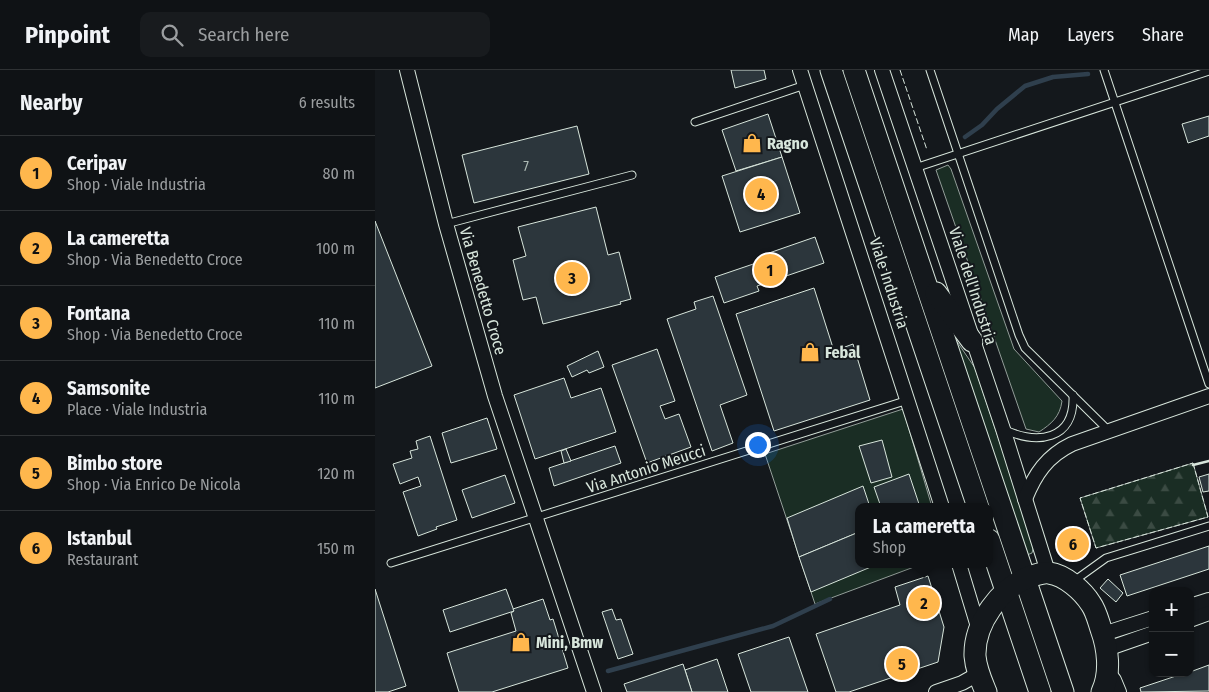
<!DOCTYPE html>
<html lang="en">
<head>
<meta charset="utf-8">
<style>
  :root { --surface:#0f1215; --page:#181b1e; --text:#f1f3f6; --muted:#9b9ea0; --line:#2f3234; --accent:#ffb74d }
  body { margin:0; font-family:"Fira Sans Condensed",sans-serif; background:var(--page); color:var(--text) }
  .controls { position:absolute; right:15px; bottom:15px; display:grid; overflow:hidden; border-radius:10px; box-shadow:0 1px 4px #0004 }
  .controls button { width:45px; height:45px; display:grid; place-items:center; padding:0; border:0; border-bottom:1px solid var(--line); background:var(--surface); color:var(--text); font:25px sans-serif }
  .you { position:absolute; left:382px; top:374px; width:18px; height:18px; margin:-12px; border:4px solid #fff; border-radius:50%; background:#1a73e8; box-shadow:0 0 0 8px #1a73e833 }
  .badge { display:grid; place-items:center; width:32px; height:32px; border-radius:50%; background:var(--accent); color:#111; font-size:16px; font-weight:700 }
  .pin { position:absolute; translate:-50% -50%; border:2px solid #fff; box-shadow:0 1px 5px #0006 }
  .popup { position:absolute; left:480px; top:433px; width:138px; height:65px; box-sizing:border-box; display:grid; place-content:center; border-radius:10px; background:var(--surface); filter:drop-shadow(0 1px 4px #0005); font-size:16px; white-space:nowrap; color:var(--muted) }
  .popup b { font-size:19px; color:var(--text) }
  .popup::after { content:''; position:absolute; left:50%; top:100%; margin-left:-10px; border:10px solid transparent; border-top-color:var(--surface) }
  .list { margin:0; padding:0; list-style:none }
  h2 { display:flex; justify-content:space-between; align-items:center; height:65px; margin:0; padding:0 20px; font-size:21px }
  h2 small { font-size:16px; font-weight:400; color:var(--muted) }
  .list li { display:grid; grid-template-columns:32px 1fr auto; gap:15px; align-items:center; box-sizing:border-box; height:75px; padding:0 20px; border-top:1px solid var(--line) }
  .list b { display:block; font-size:19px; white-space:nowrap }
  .list p { margin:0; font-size:16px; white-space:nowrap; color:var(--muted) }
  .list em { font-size:16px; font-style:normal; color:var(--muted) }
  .icon { flex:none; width:28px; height:28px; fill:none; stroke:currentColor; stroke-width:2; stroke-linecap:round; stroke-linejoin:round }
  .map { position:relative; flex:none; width:834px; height:622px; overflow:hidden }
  header { display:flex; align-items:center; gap:30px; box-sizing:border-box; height:70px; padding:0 25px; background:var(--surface); border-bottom:1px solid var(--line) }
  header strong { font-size:24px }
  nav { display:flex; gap:28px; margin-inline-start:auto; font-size:18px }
  .search { width:350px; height:45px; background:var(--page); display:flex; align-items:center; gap:12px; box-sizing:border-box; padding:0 18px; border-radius:10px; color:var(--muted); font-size:19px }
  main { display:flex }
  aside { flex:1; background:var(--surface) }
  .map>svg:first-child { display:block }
</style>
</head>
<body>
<header>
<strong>Pinpoint</strong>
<div class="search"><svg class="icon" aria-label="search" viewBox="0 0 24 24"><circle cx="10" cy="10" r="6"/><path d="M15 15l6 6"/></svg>Search here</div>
<nav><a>Map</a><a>Layers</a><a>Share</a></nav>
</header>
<main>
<aside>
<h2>Nearby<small>6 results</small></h2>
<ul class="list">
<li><span class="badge">1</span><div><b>Ceripav</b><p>Shop · Viale Industria</p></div><em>80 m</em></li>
<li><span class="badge">2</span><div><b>La cameretta</b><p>Shop · Via Benedetto Croce</p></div><em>100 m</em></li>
<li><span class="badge">3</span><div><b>Fontana</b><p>Shop · Via Benedetto Croce</p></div><em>110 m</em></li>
<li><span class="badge">4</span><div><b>Samsonite</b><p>Place · Viale Industria</p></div><em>110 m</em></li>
<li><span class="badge">5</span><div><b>Bimbo store</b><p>Shop · Via Enrico De Nicola</p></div><em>120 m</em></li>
<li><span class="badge">6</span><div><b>Istanbul</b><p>Restaurant</p></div><em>150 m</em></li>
</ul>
</aside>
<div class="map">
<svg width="834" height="622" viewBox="0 0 834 622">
  <defs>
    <pattern id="forest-firs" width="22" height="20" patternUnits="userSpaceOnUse" patternTransform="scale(1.25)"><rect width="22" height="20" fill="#1a2d24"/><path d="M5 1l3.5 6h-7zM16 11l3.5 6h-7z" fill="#3b4b43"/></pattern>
  </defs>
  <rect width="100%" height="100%" fill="#14181c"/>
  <g fill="#1a2d24" stroke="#939e99">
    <path d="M573,95L576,99L639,279L687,331C685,347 676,354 664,362L651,359L561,100Z"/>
    <polygon points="570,254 600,298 659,475 657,483 652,485"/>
    <polygon points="528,339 557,437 484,437 484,494 547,494 440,534 390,384"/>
  </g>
  <polygon fill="url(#forest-firs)" stroke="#939e99" points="818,393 833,447 721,478 705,428"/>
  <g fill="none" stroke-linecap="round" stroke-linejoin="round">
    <g stroke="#2f3f4d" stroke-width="4.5">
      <polyline points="590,67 607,55 622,39 650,16 678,7 713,4"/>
      <polyline points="233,601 398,556 455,529"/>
    </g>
  </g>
  <g fill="#2c363c" stroke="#d8e6dc">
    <polygon points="356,0 389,0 391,9 360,18"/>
    <polygon points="393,44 407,87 361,101 347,60"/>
    <polygon points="834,46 834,66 813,73 807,54"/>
    <polygon points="202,56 214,104 99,133 87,85"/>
    <polygon points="407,87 425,143 365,162 347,106"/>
    <polygon points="221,137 233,185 244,182 256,229 245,232 246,234 168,254 161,227 148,230 138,190 151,186 143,157"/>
    <polygon points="0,151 57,296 0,318"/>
    <polygon points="440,167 449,193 382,216 384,221 349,233 340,207 396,188 394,183"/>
    <polygon points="439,218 459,281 478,274 495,330 399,361 361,244"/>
    <polygon points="338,226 372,325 345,335 358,373 337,381 292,249 321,239 319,232"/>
    <polygon points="282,279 300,331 285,336 290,349 304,344 316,377 272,393 237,295"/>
    <polygon points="223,281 229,297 214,303 212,300 197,307 192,296"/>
    <polygon points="189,308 196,328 226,318 241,362 160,389 139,325"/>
    <polygon points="112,348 122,379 76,393 67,363"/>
    <polygon points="55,366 82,450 61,457 62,459 43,466 28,422 46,416 43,407 25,414 18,394 37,388 35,381 43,379 41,371"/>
    <polygon points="507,370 517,407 496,413 484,376"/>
    <polygon points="240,376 246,393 179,416 174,398"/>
    <polygon points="191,379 196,391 189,393 186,381"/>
    <polygon points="534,404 545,437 506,437 499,417"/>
    <polygon points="834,404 834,421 828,422 824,407"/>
    <polygon points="130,405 140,433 97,448 87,420"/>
    <polygon points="488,416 495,437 484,437 484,462 424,487 412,448"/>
    <polygon points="704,460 710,482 691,487 685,466"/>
    <polygon points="484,462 484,494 503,494 436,522 424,487"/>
    <polygon points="834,476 834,499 752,526 745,505"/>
    <polygon points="553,506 569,557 563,592 474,622 461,622 441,564 525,535 520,517"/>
    <polygon points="733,509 748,523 741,532 725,518"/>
    <polygon points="0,519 31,616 13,622 0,622"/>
    <polygon points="131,519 139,541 75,562 68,540"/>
    <polygon points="168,529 175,550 178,549 193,598 117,622 84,622 72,583 141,561 136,543 139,541 138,539"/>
    <polygon points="237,539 241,550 246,549 258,584 243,589 227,542"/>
    <polygon points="414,567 433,622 376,622 363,584"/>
    <polygon points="342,589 353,622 317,622 310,600"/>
    <polygon points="308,594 317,622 252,622 249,614"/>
    <polygon points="834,595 834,621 766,622 765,618 810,603 815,603 815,602"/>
  </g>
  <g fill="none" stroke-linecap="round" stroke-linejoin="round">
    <defs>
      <g id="service">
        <polyline points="555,0 644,265 650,278 734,361"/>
        <polyline points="729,0 834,314"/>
        <polyline points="320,52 430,15"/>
        <polyline points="540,98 834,1"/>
        <polyline points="71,154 257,105"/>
        <path d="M628,359C662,375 700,371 698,325"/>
        <polyline points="16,493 533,330"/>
        <polyline points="699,511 731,488 834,456"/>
      </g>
      <g id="minor">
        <polyline points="32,0 71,154 120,326 219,622"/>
        <polyline points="425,0 567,437"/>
        <polyline points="507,0 628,359 673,502"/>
        <path d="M650,429C660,404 672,386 697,374L834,326"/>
        <polyline points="584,494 604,560"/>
        <polyline points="815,536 834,530"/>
        <polyline points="815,550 834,543"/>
        <polyline points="728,564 778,548"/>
        <polyline points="732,579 778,563"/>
        <polyline points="732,601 739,610 744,622"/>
        <polyline points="561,622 587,613 603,604"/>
      </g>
      <g id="primary">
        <polyline points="456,0 603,437"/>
        <polyline points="479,0 688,622"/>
        <polyline points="561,223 597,271"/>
        <polyline points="614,470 665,622"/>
        <path d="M611,622C606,610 601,599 600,586C599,553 625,518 656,506C661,505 669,502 674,503C690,505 708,521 716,534C721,541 723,550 726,559C733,578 736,603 727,622"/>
      </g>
    </defs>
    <use href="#service" stroke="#d8e6dc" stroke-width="9"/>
    <use href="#minor" stroke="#d8e6dc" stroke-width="16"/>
    <use href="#primary" stroke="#d8e6dc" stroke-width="23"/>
    <use href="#service" stroke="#14181c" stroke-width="7"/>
    <use href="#minor" stroke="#14181c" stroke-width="14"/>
    <use href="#primary" stroke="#14181c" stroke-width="21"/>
    <g stroke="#d8e6dc" stroke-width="1" stroke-dasharray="6 2.5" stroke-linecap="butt">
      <polyline points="525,0 552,80"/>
      <polygon points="818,393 833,447 721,478 705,428"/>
    </g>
    <polyline stroke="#d8e6dc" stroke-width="2.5" points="818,395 834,391"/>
  </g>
  <defs>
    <symbol id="shop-bare" viewBox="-9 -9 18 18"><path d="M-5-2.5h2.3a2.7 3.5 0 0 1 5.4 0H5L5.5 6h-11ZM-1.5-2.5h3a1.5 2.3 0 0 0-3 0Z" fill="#ffb74d" stroke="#14181c" stroke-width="2.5" paint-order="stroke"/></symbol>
  </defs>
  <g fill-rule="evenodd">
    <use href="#shop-bare" x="363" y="59" width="28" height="28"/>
    <use href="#shop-bare" x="421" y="268" width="28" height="28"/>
    <use href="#shop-bare" x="132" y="558" width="28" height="28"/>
  </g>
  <g text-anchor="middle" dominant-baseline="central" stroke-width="4" stroke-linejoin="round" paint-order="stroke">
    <g font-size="14" fill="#adbab4">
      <text x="151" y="96">7</text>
    </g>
    <g font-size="16" font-weight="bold" fill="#d8e6dc" stroke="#14181c" text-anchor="start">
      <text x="392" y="73">Ragno</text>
      <text x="450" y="282">Febal</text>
      <text x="161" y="572">Mini, Bmw</text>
    </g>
    <g font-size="16" fill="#d8e6dc" stroke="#14181c">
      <text transform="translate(514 213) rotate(72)">Viale Industria</text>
      <text transform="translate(598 216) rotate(72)">Viale dell'Industria</text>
      <text transform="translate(108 221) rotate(74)">Via Benedetto Croce</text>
      <text transform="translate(271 399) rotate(-18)">Via Antonio Meucci</text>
    </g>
  </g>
</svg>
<div class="controls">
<button>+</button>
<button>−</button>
</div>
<div class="you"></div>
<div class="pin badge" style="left:395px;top:200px">1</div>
<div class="pin badge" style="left:549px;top:533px">2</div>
<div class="popup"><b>La cameretta</b>Shop</div>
<div class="pin badge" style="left:197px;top:208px">3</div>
<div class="pin badge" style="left:386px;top:124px">4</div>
<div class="pin badge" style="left:527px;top:594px">5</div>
<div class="pin badge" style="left:698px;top:474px">6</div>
</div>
</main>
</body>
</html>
